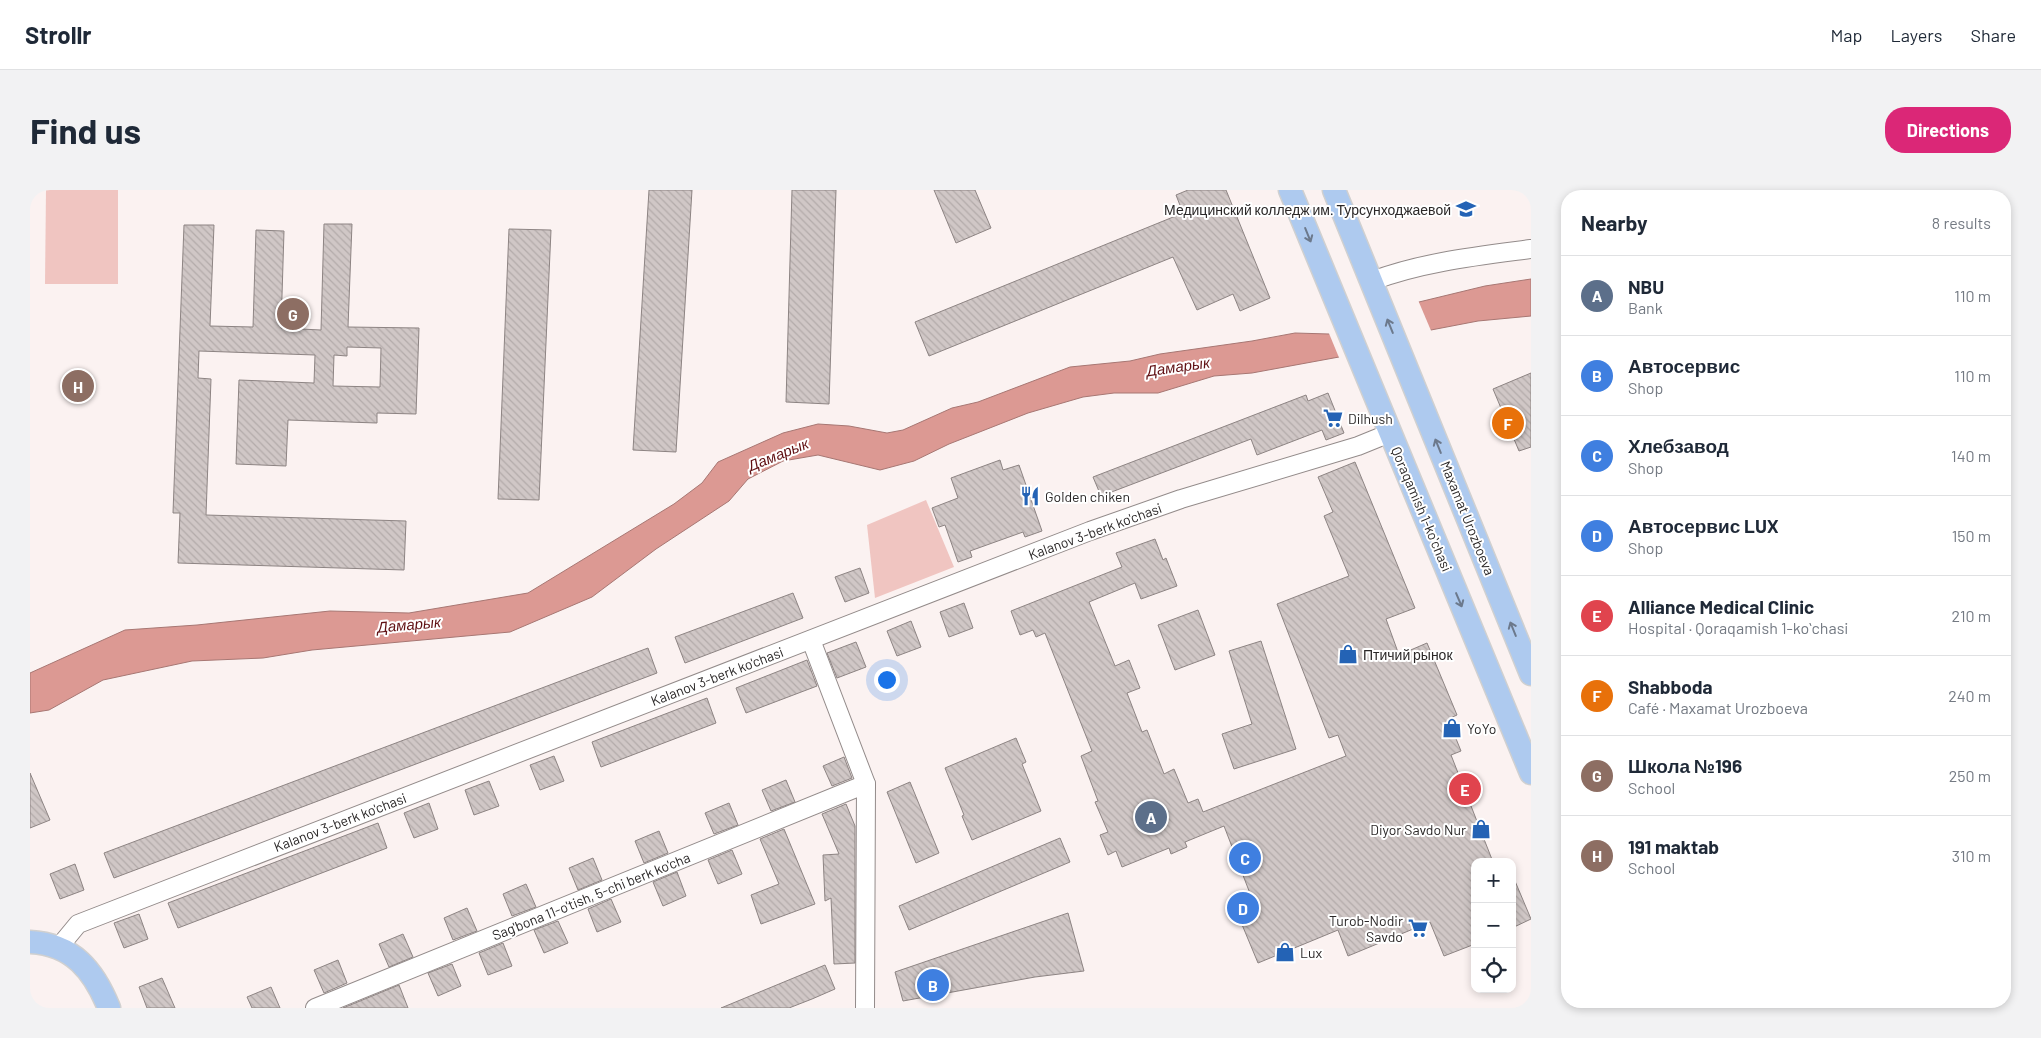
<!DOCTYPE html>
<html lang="en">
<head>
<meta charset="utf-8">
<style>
  :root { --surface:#fff; --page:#f2f2f3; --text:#1f2937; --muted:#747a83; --line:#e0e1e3; --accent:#db2777 }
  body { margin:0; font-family:Barlow,sans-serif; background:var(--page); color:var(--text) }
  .controls { position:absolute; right:15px; bottom:15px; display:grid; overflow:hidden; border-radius:10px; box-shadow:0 2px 8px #0003 }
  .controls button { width:45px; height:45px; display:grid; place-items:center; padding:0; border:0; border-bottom:1px solid var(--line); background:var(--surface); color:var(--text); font:25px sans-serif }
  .you { position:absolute; left:856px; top:489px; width:18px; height:18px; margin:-12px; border:4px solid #fff; border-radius:50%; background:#1a73e8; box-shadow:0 0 0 8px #1a73e833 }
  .badge { display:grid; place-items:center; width:32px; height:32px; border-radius:50%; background:var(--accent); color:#fff; font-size:16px; font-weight:700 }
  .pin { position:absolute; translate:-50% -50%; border:2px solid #fff; box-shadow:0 1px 5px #0006 }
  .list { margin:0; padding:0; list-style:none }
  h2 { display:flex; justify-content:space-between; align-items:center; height:65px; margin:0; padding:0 20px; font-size:21px }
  h2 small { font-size:16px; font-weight:400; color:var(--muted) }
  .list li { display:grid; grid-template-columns:32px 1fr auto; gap:15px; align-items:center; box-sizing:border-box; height:80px; padding:0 20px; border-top:1px solid var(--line) }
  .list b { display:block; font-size:19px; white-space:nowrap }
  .list p { margin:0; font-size:16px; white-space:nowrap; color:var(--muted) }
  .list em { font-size:16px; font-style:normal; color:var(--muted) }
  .icon { flex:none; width:28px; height:28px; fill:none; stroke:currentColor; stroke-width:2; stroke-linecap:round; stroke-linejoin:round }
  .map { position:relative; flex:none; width:1501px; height:818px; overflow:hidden; border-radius:20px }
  header { display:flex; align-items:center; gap:30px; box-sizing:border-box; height:70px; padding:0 25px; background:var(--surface); border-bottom:1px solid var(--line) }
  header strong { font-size:24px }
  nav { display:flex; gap:28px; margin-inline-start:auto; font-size:18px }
  .intro { display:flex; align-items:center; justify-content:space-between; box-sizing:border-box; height:120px; padding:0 30px }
  h1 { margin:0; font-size:35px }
  .button { padding:12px 22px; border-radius:20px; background:var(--accent); color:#fff; font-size:18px; font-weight:700 }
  main { display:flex; gap:30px; padding:0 30px }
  aside { flex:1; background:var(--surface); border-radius:20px; box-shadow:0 2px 8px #0003 }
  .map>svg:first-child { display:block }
</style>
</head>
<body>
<header>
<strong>Strollr</strong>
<nav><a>Map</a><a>Layers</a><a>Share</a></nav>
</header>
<div class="intro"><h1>Find us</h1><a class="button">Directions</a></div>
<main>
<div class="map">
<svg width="1501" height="818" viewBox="0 0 1501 818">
  <defs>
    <pattern id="building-back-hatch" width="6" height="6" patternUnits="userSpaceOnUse" patternTransform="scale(1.25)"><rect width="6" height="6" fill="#d0c7c6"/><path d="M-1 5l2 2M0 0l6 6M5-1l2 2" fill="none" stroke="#b3abaa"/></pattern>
  </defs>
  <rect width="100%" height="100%" fill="#fbf2f1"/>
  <g fill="#f0c5c1">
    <polygon points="16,0 88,0 88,94 15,94"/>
    <polygon points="896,310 924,377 845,408 837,335"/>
  </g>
  <polygon fill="#dc9993" stroke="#a77773" points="1501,89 1501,126 1448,131 1401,140 1309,167 1222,183 1184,186 1128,203 1084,203 1053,207 998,223 919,254 884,271 850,280 788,265 753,271 718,289 699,311 626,359 562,407 480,442 282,460 233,468 162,471 73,490 19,520 0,523 0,483 95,440 167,435 300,421 379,423 498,403 644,314 672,293 688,272 753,243 788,234 819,236 857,243 873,240 922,218 948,212 1040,177 1100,171 1130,164 1222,151 1265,143 1299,144 1389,112 1455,96"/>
  <polygon fill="#fbf2f1" points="1388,110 1402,143 1310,170 1298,141"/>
  <g fill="url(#building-back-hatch)" stroke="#8d8483" fill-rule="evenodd">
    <polygon points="619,0 662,0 646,262 603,260"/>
    <polygon points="762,0 806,0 799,214 756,212"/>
    <polygon points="904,0 945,0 961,38 926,53"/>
    <polygon points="1158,0 1196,0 1240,108 1210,121 1203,104 1167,120 1143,67 899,166 885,132 1153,23 1146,5"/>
    <path d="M294,34H322L318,137L389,138L386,224L347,223V233L258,230L256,276L206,274L209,190L284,193L285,165L169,161L168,188L181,189L176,325L376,331L374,380L148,373L150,323H143L154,35H184L180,136L223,137L226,40L254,41L251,138L291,140ZM317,157L351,158L350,197L303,196L304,165L317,166Z"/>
    <polygon points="479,39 521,40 509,310 468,309"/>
    <polygon points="1501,183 1501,257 1489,261 1463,199"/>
    <polygon points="1298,203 1314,243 1296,250 1292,240 1227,265 1221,249 1071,306 1063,287 1276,205 1278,211"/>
    <polygon points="970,270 973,280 989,275 1012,341 995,347 993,342 940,361 942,367 928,372 915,335 909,337 902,318 928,308 921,288"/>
    <polygon points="1325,272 1385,418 1356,429 1369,465 1397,453 1427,525 1418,529 1431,561 1421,565 1463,672 1445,672 1445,754 1414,766 1400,732 1318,766 1308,740 1228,773 1203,713 1221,706 1194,636 1155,652 1157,657 1141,664 1139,658 1092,677 1086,661 1078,665 1070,645 1078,642 1065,612 1068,611 1051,566 1062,561 1015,443 1006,447 1003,440 990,445 981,421 1092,377 1086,363 1125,349 1133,370 1136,368 1147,396 1111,409 1105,393 1059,412 1085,476 1099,470 1110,498 1097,503 1112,542 1117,540 1134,584 1144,579 1158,613 1168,609 1173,622 1316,566 1308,545 1299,548 1247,414 1319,386 1294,326 1303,322 1288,287"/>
    <polygon points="830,378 839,403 815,412 805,387"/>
    <polygon points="763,403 773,428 655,473 645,447"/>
    <polygon points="934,413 943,438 919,447 910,422"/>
    <polygon points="1168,420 1185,465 1145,480 1128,435"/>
    <polygon points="881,431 891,457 867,466 857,441"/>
    <polygon points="1231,451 1266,559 1204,579 1192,544 1222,534 1199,461"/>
    <polygon points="826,452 836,477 807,488 797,463"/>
    <polygon points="618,458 627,483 84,688 74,663"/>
    <polygon points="777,470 787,496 716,523 706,498"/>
    <polygon points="677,508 686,533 571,577 562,552"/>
    <polygon points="986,548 996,572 992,574 1011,621 942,650 932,626 934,625 915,578"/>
    <polygon points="524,566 534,591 510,600 500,575"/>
    <polygon points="814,567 822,588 802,596 793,576"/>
    <polygon points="0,583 20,630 0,638"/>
    <polygon points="756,590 765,612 741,621 732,600"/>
    <polygon points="459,591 469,616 444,625 435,600"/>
    <polygon points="880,592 909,663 886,673 857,602"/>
    <polygon points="399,613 408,639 384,648 374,623"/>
    <polygon points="699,613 708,635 684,644 675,623"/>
    <polygon points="816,614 825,636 825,773 804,774 801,708 795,711 793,665 809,664 792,624"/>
    <polygon points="348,633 357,658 148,738 138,713"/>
    <polygon points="754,639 785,714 731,734 721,705 749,694 730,649"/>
    <polygon points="629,641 638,663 614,673 605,651"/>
    <polygon points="1030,648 1040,672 879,740 869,716"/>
    <polygon points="702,660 712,684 688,694 678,670"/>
    <polygon points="563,668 572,690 548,700 539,678"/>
    <polygon points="45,674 54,700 30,709 20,684"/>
    <polygon points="647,682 656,706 633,716 623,692"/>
    <polygon points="1482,684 1501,729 1482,738"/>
    <polygon points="496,694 506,717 482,726 473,704"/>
    <polygon points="581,709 591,732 567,742 558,719"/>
    <polygon points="437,718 447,741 423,750 414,728"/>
    <polygon points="1038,723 1054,781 1005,787 873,811 865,782"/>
    <polygon points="109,724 118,749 94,758 84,733"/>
    <polygon points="528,731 538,753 514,763 504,740"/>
    <polygon points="373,744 383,767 359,777 349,754"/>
    <polygon points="473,753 482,776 458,785 449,763"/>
    <polygon points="308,770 317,793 294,803 284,780"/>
    <polygon points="422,774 431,796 408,806 398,783"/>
    <polygon points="795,775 805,799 782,809 759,818 691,818"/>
    <polygon points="132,788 145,818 117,818 109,797"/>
    <polygon points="369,795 378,818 313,818"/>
    <polygon points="241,797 250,818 222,818 217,807"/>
  </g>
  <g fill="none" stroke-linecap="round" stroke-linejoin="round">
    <defs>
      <g id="minor">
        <path d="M1342,91C1392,72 1448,66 1501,59"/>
        <polyline points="781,450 836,594 835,818"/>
        <polyline points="29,757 48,734 1060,341 1151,309 1328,256 1360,243"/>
        <polyline points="285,818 836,594"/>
      </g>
      <g id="major">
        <polyline points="1260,0 1501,583"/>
        <polyline points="1304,0 1501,484"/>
        <path d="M0,752C43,754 64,781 79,818"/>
      </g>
    </defs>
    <use href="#minor" stroke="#938b8a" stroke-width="20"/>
    <use href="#major" stroke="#d0d0d0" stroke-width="25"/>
    <use href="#minor" stroke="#fff" stroke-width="18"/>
    <use href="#major" stroke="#aecaef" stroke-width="22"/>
  </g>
  <defs><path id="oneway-shaft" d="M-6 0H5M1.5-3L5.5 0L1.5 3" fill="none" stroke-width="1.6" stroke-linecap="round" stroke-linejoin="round" transform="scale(1.25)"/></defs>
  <g stroke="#6c798c">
    <use href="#oneway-shaft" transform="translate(1278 45) rotate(68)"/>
    <use href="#oneway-shaft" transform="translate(1360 136) rotate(-112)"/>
    <use href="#oneway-shaft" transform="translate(1408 256) rotate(-112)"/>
    <use href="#oneway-shaft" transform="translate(1429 410) rotate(67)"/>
    <use href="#oneway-shaft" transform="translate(1483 439) rotate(-112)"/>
  </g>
  <defs>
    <symbol id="university-bare" viewBox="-9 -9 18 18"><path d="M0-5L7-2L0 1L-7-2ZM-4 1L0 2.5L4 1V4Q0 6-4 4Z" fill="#2463b5" stroke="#fff" stroke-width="2.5" paint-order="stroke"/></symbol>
    <symbol id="supermarket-bare" viewBox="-9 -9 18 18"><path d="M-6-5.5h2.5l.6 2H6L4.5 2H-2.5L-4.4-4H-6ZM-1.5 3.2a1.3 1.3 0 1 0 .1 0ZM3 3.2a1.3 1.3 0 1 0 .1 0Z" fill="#2463b5" stroke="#fff" stroke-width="2.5" paint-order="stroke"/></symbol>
    <symbol id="restaurant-bare" viewBox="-9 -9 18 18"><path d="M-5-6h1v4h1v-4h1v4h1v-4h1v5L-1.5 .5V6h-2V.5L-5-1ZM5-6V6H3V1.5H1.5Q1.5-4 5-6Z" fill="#2463b5" stroke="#fff" stroke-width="2.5" paint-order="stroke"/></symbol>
    <symbol id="shop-bare" viewBox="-9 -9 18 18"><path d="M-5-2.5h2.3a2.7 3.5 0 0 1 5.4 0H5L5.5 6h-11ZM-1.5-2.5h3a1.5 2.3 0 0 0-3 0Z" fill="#2463b5" stroke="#fff" stroke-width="2.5" paint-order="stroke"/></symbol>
  </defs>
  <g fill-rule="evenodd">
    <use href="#university-bare" x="1422" y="5" width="28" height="28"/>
    <use href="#supermarket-bare" x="1289" y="214" width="28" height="28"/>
    <use href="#restaurant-bare" x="986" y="292" width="28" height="28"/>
    <use href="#shop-bare" x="1304" y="450" width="28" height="28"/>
    <use href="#shop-bare" x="1408" y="524" width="28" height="28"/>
    <use href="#shop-bare" x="1437" y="625" width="28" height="28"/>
    <use href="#supermarket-bare" x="1374" y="724" width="28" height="28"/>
    <use href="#shop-bare" x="1241" y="748" width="28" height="28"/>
  </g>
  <g text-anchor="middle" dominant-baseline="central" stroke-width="4" stroke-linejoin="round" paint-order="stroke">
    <g font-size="14" fill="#2b2828" stroke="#fff" text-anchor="start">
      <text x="1421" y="19" text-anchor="end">Медицинский колледж им. Турсунходжаевой</text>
      <text x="1318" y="228">Dilhush</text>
      <text x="1015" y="306">Golden chiken</text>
      <text x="1333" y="464">Птичий рынок</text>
      <text x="1437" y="538">YoYo</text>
      <text x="1436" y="639" text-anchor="end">Diyor Savdo Nur</text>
      <text x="1373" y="730" text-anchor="end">Turob-Nodir<tspan x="1373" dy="16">Savdo</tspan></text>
      <text x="1270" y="762">Lux</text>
    </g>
    <g font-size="14" fill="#2b2828" stroke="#fff">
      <text transform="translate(1392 319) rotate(67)">Qoraqamish 1-koʻchasi</text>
      <text transform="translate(1438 328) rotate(68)">Maxamat Urozboeva</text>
      <text transform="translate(1065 341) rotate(-20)">Kalanov 3-berk ko'chasi</text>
      <text transform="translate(687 486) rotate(-21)">Kalanov 3-berk ko'chasi</text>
      <text transform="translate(310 632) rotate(-21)">Kalanov 3-berk ko'chasi</text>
      <text transform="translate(561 706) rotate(-22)">Sag'bona 11-o'tish, 5-chi berk ko'cha</text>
    </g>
    <g font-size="15" font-style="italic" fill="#611114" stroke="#fff">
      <text transform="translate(1148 176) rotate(-8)">Дамарык</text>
      <text transform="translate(748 264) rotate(-22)">Дамарык</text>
      <text transform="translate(379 434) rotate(-5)">Дамарык</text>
    </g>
  </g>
</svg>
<div class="controls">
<button>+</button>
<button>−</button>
<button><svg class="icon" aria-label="locate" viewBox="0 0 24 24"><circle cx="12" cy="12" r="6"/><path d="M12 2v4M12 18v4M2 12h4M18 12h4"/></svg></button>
</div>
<div class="you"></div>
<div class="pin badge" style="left:1121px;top:627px;background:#5c6f8a">A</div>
<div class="pin badge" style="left:903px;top:795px;background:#3f7fe0">B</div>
<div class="pin badge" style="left:1215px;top:668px;background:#3f7fe0">C</div>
<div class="pin badge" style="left:1213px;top:718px;background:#3f7fe0">D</div>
<div class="pin badge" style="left:1435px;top:599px;background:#e0444e">E</div>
<div class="pin badge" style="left:1478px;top:233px;background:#e8710a">F</div>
<div class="pin badge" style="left:263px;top:124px;background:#8d6e63">G</div>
<div class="pin badge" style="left:48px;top:196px;background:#8d6e63">H</div>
</div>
<aside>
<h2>Nearby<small>8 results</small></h2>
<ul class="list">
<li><span class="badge" style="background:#5c6f8a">A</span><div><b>NBU</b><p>Bank</p></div><em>110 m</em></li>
<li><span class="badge" style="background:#3f7fe0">B</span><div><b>Автосервис</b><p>Shop</p></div><em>110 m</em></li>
<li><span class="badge" style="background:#3f7fe0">C</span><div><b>Хлебзавод</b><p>Shop</p></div><em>140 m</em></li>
<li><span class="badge" style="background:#3f7fe0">D</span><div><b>Автосервис LUX</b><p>Shop</p></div><em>150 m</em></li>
<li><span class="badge" style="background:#e0444e">E</span><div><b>Alliance Medical Clinic</b><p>Hospital · Qoraqamish 1-koʻchasi</p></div><em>210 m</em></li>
<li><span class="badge" style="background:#e8710a">F</span><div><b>Shabboda</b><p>Café · Maxamat Urozboeva</p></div><em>240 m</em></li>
<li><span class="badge" style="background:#8d6e63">G</span><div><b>Школа №196</b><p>School</p></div><em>250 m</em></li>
<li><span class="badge" style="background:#8d6e63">H</span><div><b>191 maktab</b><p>School</p></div><em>310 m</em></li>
</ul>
</aside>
</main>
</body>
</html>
